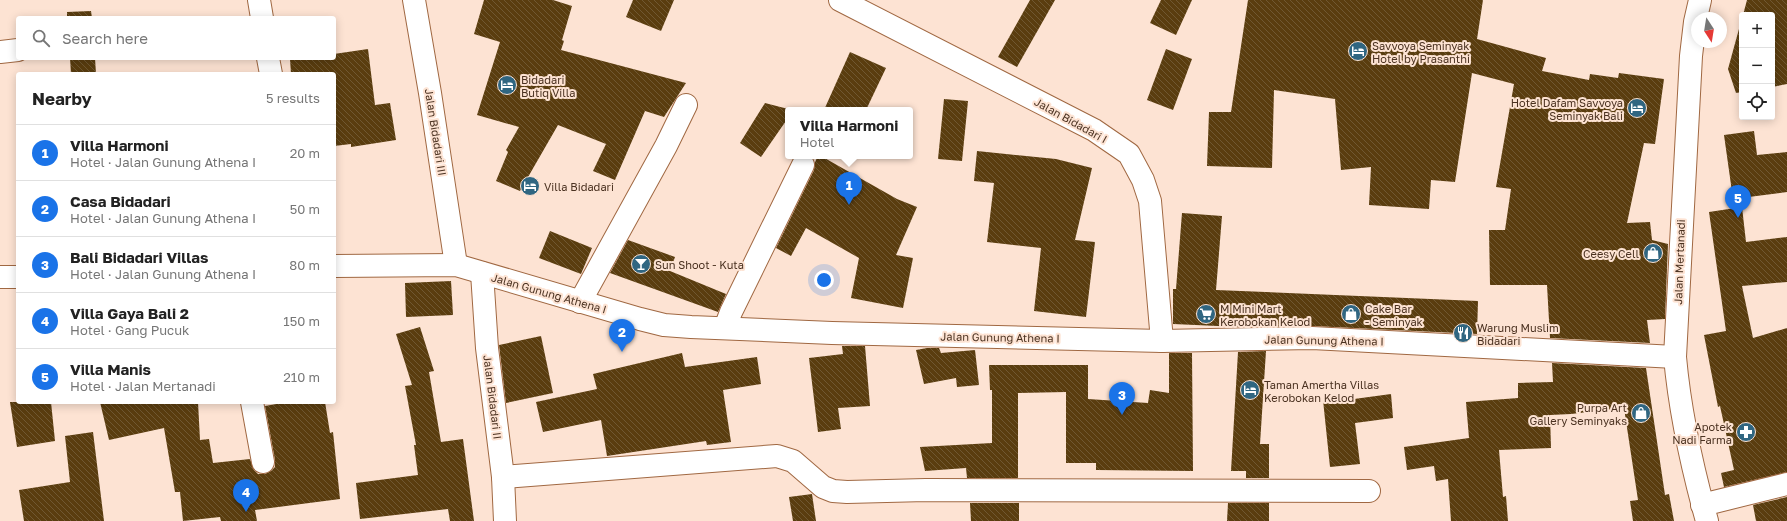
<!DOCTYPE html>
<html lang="en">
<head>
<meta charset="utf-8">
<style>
  :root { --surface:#fff; --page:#f2f2f2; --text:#222; --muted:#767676; --line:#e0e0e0; --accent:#1a73e8 }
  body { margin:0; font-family:"Golos Text",sans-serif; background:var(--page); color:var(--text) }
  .controls { position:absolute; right:12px; top:12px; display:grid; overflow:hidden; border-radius:4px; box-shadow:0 2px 10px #0003 }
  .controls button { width:36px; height:36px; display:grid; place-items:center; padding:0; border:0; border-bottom:1px solid var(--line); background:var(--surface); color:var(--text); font:20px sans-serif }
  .compass { position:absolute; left:1691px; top:12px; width:36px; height:36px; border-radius:50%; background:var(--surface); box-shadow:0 2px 10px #0003; rotate:168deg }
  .you { position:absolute; left:824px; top:280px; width:14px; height:14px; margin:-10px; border:3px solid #fff; border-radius:50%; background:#1a73e8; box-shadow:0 0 0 6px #1a73e833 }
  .badge { display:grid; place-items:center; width:26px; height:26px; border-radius:50%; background:var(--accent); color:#fff; font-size:13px; font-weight:700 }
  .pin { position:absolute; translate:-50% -33px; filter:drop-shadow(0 1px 2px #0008) }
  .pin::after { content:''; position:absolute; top:21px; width:14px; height:12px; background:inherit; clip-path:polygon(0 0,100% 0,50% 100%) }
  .popup { position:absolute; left:785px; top:107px; width:128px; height:52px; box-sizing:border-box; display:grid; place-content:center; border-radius:4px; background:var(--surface); filter:drop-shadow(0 1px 3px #0005); font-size:13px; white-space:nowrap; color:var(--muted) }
  .popup b { font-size:15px; color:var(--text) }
  .popup::after { content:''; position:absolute; left:50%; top:100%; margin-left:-8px; border:8px solid transparent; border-top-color:var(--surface) }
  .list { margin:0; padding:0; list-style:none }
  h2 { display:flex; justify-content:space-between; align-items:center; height:52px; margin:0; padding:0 16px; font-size:17px }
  h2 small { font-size:13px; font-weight:400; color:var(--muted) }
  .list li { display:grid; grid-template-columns:26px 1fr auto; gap:12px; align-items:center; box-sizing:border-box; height:56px; padding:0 16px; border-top:1px solid var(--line) }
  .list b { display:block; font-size:15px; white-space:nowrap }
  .list p { margin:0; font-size:13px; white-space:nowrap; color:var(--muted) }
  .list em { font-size:13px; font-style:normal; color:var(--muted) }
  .icon { flex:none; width:22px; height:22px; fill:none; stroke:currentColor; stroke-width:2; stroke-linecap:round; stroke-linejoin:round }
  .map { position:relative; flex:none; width:1787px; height:521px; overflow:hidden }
  .search { position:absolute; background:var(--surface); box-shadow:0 2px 10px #0003; left:16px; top:16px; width:320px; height:44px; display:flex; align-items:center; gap:10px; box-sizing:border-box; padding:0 14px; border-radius:4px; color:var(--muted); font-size:15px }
  .panel { position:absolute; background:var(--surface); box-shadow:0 2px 10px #0003; left:16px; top:72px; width:320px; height:332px; border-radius:4px }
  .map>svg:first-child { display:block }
</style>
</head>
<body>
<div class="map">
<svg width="1787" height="521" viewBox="0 0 1787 521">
  <defs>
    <pattern id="building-back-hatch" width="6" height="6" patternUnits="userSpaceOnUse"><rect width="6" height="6" fill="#5a3d0f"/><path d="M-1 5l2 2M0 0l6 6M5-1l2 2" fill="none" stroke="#705832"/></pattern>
  </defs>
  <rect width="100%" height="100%" fill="#fde3d3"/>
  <g fill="url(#building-back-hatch)">
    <polygon points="484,0 553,0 572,6 562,40 564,41 561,50 686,83 664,117 645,111 615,180 593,171 606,144 558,125 520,191 496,181 508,152 506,150 519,127 477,115 500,42 474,34"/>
    <polygon points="633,0 674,0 661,31 626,17"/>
    <polygon points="1030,0 1055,0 1017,67 998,57"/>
    <polygon points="1161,0 1192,0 1176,35 1150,23"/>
    <polygon points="1248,0 1483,0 1477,39 1546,58 1542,71 1589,80 1590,74 1618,78 1619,73 1664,79 1655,144 1644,143 1627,223 1650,222 1652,240 1668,244 1665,319 1647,320 1650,343 1550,338 1547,285 1490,285 1489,230 1505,230 1511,189 1496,187 1514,84 1472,73 1455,182 1431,180 1429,209 1369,205 1371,167 1341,170 1335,99 1274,90 1272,168 1207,166 1209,112 1231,112"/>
    <polygon points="1747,0 1787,0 1787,84 1772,87 1772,15 1743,15"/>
    <polygon points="91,11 92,18 67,18 67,12"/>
    <polygon points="1742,18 1742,92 1736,93 1728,69"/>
    <polygon points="368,49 375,105 390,103 396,140 351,147 351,144 334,146 334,74 291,74 290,59 334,58 334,54"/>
    <polygon points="1166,49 1192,59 1173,110 1147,100"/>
    <polygon points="850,52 886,68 866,110 824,110"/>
    <polygon points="70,58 95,58 96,74 71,74"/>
    <polygon points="944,99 968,101 962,161 938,159"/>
    <polygon points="765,103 792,110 788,110 788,118 761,157 740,143"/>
    <polygon points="1754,131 1757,155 1787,152 1787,192 1733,199 1724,135"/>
    <polygon points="977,151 1056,159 1092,168 1075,240 1095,242 1086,317 1034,311 1041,248 987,242 994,183 974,181"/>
    <polygon points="818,156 821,156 897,199 917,207 896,255 913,258 903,308 851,298 859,258 806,228 791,256 776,248 814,170 815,162"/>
    <polygon points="1742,207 1746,242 1787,237 1787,282 1742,286 1753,338 1787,328 1787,472 1724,487 1721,473 1734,470 1720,406 1718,407 1704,335 1726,331 1709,212"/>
    <polygon points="1182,213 1222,216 1216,290 1478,301 1477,334 1313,326 1240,327 1173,324 1173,289 1176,289"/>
    <polygon points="550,231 592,248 581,274 539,258"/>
    <polygon points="628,240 675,257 670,271 726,294 718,312 610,273"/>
    <polygon points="451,281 453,315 406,317 405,283"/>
    <polygon points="420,327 434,371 429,372 441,442 463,439 474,521 450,521 448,509 360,519 356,483 418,475 414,445 416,445 405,386 412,385 396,334"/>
    <polygon points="541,336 553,393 506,403 499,345"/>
    <polygon points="842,346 865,346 870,406 838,408 841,429 818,432 809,358 843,354"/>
    <polygon points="927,348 939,348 941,353 975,350 979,385 957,387 956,378 924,384 916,350"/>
    <polygon points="1266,351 1260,444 1269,444 1269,478 1246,478 1246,471 1231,471 1238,352"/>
    <polygon points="682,353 685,367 757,357 761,384 723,390 731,442 707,445 706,441 607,456 601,420 543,432 536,402 597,389 593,374"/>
    <polygon points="1169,353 1192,353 1193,471 1096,470 1096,463 1066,463 1066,392 1018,393 1018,478 967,478 966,468 925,471 920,447 992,443 992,390 990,390 989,365 1088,365 1088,399 1148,403 1150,390 1169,393"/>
    <polygon points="1552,363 1646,368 1665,495 1669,494 1674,521 1633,521 1630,501 1638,500 1624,408 1571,414 1550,415 1551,448 1499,450 1503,497 1506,496 1508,521 1451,521 1448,479 1436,481 1434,466 1407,470 1404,447 1469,438 1466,402 1518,398 1518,383 1553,382"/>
    <polygon points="1391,394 1393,418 1355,423 1360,464 1330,467 1323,400 1353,396 1354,399"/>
    <polygon points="10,402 51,402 55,441 17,447"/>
    <polygon points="100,402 198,402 200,440 209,439 213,463 250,459 254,470 258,474 265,474 271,471 275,467 275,460 265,406 288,402 325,402 330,433 333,432 340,499 255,510 257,521 221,521 220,517 183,521 180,492 175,492 164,428 109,440"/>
    <polygon points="93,432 104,521 24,521 19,490 70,482 65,436"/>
    <polygon points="812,494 816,521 793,521 789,497"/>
    <polygon points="1787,497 1787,521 1756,521 1753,505"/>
    <polygon points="970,503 1019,503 1019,521 971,521"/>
    <polygon points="1228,503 1269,503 1269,521 1227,521"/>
  </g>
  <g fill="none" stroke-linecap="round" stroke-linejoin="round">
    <defs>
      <g id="minor">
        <polyline points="259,0 262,18"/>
        <polyline points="414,0 430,93 456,265"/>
        <polyline points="840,0 1094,130 1129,154 1143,180 1150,201 1162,341"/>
        <polyline points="0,52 18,50"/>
        <polyline points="268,58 271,74"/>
        <polyline points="334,266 456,265 640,319 664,325 691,327 832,333 1162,341 1312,338 1675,357"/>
        <polyline points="482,273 487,348 503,477 505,521"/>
        <polyline points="0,277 18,277"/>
        <polyline points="580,302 666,146 686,105"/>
        <polyline points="725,328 731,312 803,165"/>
        <polyline points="252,402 263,462"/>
        <polyline points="503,477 777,456 793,461 823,487 833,491 847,492 926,490 1369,491"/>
        <polyline points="1702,505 1787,484"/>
      </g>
      <path id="tertiary" d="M1700,0L1695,22L1691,56L1675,357C1680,413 1692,467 1707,521"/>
    </defs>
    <use href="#minor" stroke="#a06842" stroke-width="24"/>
    <use href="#tertiary" stroke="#a06842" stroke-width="24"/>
    <use href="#minor" stroke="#fff" stroke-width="22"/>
    <use href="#tertiary" stroke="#fff" stroke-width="22"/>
  </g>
  <defs>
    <symbol id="hotel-disc" viewBox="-11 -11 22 22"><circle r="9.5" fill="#306681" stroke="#fde3d3"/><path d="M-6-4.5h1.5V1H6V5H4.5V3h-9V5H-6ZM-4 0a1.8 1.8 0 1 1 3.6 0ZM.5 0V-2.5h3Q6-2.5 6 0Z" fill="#fff"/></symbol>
    <symbol id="shop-disc" viewBox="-11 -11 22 22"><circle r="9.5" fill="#306681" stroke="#fde3d3"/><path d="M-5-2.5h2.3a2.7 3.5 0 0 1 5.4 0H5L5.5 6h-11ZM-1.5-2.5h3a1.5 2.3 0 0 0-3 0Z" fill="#fff"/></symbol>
    <symbol id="bar-disc" viewBox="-11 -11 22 22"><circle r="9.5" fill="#306681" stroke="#fde3d3"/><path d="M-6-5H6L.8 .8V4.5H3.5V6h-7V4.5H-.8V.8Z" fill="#fff"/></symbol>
    <symbol id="supermarket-disc" viewBox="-11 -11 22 22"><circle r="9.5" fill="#306681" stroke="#fde3d3"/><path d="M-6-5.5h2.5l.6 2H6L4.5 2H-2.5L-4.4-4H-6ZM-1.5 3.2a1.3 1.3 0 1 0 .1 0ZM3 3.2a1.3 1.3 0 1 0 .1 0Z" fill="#fff"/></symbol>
    <symbol id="restaurant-disc" viewBox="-11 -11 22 22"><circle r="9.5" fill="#306681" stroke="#fde3d3"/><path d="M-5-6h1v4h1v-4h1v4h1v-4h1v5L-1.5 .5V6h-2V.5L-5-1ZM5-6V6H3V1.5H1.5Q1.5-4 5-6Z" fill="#fff"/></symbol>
    <symbol id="pharmacy-disc" viewBox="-11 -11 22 22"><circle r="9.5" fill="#306681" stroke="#fde3d3"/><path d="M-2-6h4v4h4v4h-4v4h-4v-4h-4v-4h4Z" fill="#fff"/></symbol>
  </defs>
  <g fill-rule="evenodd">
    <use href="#hotel-disc" x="1347" y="40" width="22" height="22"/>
    <use href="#hotel-disc" x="496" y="74" width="22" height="22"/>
    <use href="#hotel-disc" x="1626" y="97" width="22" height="22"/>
    <use href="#hotel-disc" x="519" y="175" width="22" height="22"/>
    <use href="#shop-disc" x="1642" y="242" width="22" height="22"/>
    <use href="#bar-disc" x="630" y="253" width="22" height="22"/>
    <use href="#supermarket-disc" x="1195" y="303" width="22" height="22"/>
    <use href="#shop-disc" x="1340" y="303" width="22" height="22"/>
    <use href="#restaurant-disc" x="1452" y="322" width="22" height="22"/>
    <use href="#hotel-disc" x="1239" y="379" width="22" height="22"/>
    <use href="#shop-disc" x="1630" y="402" width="22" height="22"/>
    <use href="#pharmacy-disc" x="1735" y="421" width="22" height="22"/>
  </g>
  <g text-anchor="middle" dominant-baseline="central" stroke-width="4" stroke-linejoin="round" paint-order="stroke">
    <g font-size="11" fill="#4b3221" stroke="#fde3d3" text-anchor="start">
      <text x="1372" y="45">Savvoya Seminyak<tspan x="1372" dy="13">Hotel by Prasanthi</tspan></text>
      <text x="521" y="79">Bidadari<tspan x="521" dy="13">Butiq Villa</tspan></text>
      <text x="1623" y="102" text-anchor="end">Hotel Dafam Savvoya<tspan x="1623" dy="13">Seminyak Bali</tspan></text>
      <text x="544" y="186">Villa Bidadari</text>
      <text x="1639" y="253" text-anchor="end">Ceesy Cell</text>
      <text x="655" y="264">Sun Shoot - Kuta</text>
      <text x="1220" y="308">M Mini Mart<tspan x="1220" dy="13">Kerobokan Kelod</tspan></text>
      <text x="1365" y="308">Cake Bar<tspan x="1365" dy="13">- Seminyak</tspan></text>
      <text x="1477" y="327">Warung Muslim<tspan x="1477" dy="13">Bidadari</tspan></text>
      <text x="1264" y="384">Taman Amertha Villas<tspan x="1264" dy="13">Kerobokan Kelod</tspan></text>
      <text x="1627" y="407" text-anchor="end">Purpa Art<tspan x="1627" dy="13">Gallery Seminyaks</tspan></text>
      <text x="1732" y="426" text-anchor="end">Apotek<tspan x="1732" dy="13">Nadi Farma</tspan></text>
    </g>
    <g font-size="11" fill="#4b3221" stroke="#fde3d3">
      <text transform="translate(1071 120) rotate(29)">Jalan Bidadari I</text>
      <text transform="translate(436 132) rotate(81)">Jalan Bidadari III</text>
      <text transform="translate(1679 262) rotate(-88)">Jalan Mertanadi</text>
      <text transform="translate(549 293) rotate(16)">Jalan Gunung Athena I</text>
      <text transform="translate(1000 337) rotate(1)">Jalan Gunung Athena I</text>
      <text transform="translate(1324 340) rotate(1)">Jalan Gunung Athena I</text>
      <text transform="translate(493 397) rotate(83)">Jalan Bidadari II</text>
    </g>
  </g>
</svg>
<div class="controls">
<button>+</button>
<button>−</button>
<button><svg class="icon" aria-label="locate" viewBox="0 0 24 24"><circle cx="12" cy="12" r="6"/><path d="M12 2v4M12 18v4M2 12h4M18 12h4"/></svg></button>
</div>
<svg class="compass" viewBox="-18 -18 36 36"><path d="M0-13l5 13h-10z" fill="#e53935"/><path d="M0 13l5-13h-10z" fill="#767676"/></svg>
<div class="you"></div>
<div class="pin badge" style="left:849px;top:205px">1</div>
<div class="popup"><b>Villa Harmoni</b>Hotel</div>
<div class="pin badge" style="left:622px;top:352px">2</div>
<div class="pin badge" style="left:1122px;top:415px">3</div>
<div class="pin badge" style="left:246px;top:512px">4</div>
<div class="pin badge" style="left:1738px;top:218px">5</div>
<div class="search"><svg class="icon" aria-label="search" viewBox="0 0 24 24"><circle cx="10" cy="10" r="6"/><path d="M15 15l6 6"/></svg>Search here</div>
<section class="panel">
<h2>Nearby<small>5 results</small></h2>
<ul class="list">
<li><span class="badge">1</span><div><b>Villa Harmoni</b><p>Hotel · Jalan Gunung Athena I</p></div><em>20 m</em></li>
<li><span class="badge">2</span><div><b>Casa Bidadari</b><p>Hotel · Jalan Gunung Athena I</p></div><em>50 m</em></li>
<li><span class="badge">3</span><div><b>Bali Bidadari Villas</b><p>Hotel · Jalan Gunung Athena I</p></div><em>80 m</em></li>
<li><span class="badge">4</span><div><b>Villa Gaya Bali 2</b><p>Hotel · Gang Pucuk</p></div><em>150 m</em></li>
<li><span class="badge">5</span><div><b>Villa Manis</b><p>Hotel · Jalan Mertanadi</p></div><em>210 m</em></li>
</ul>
</section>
</div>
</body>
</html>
